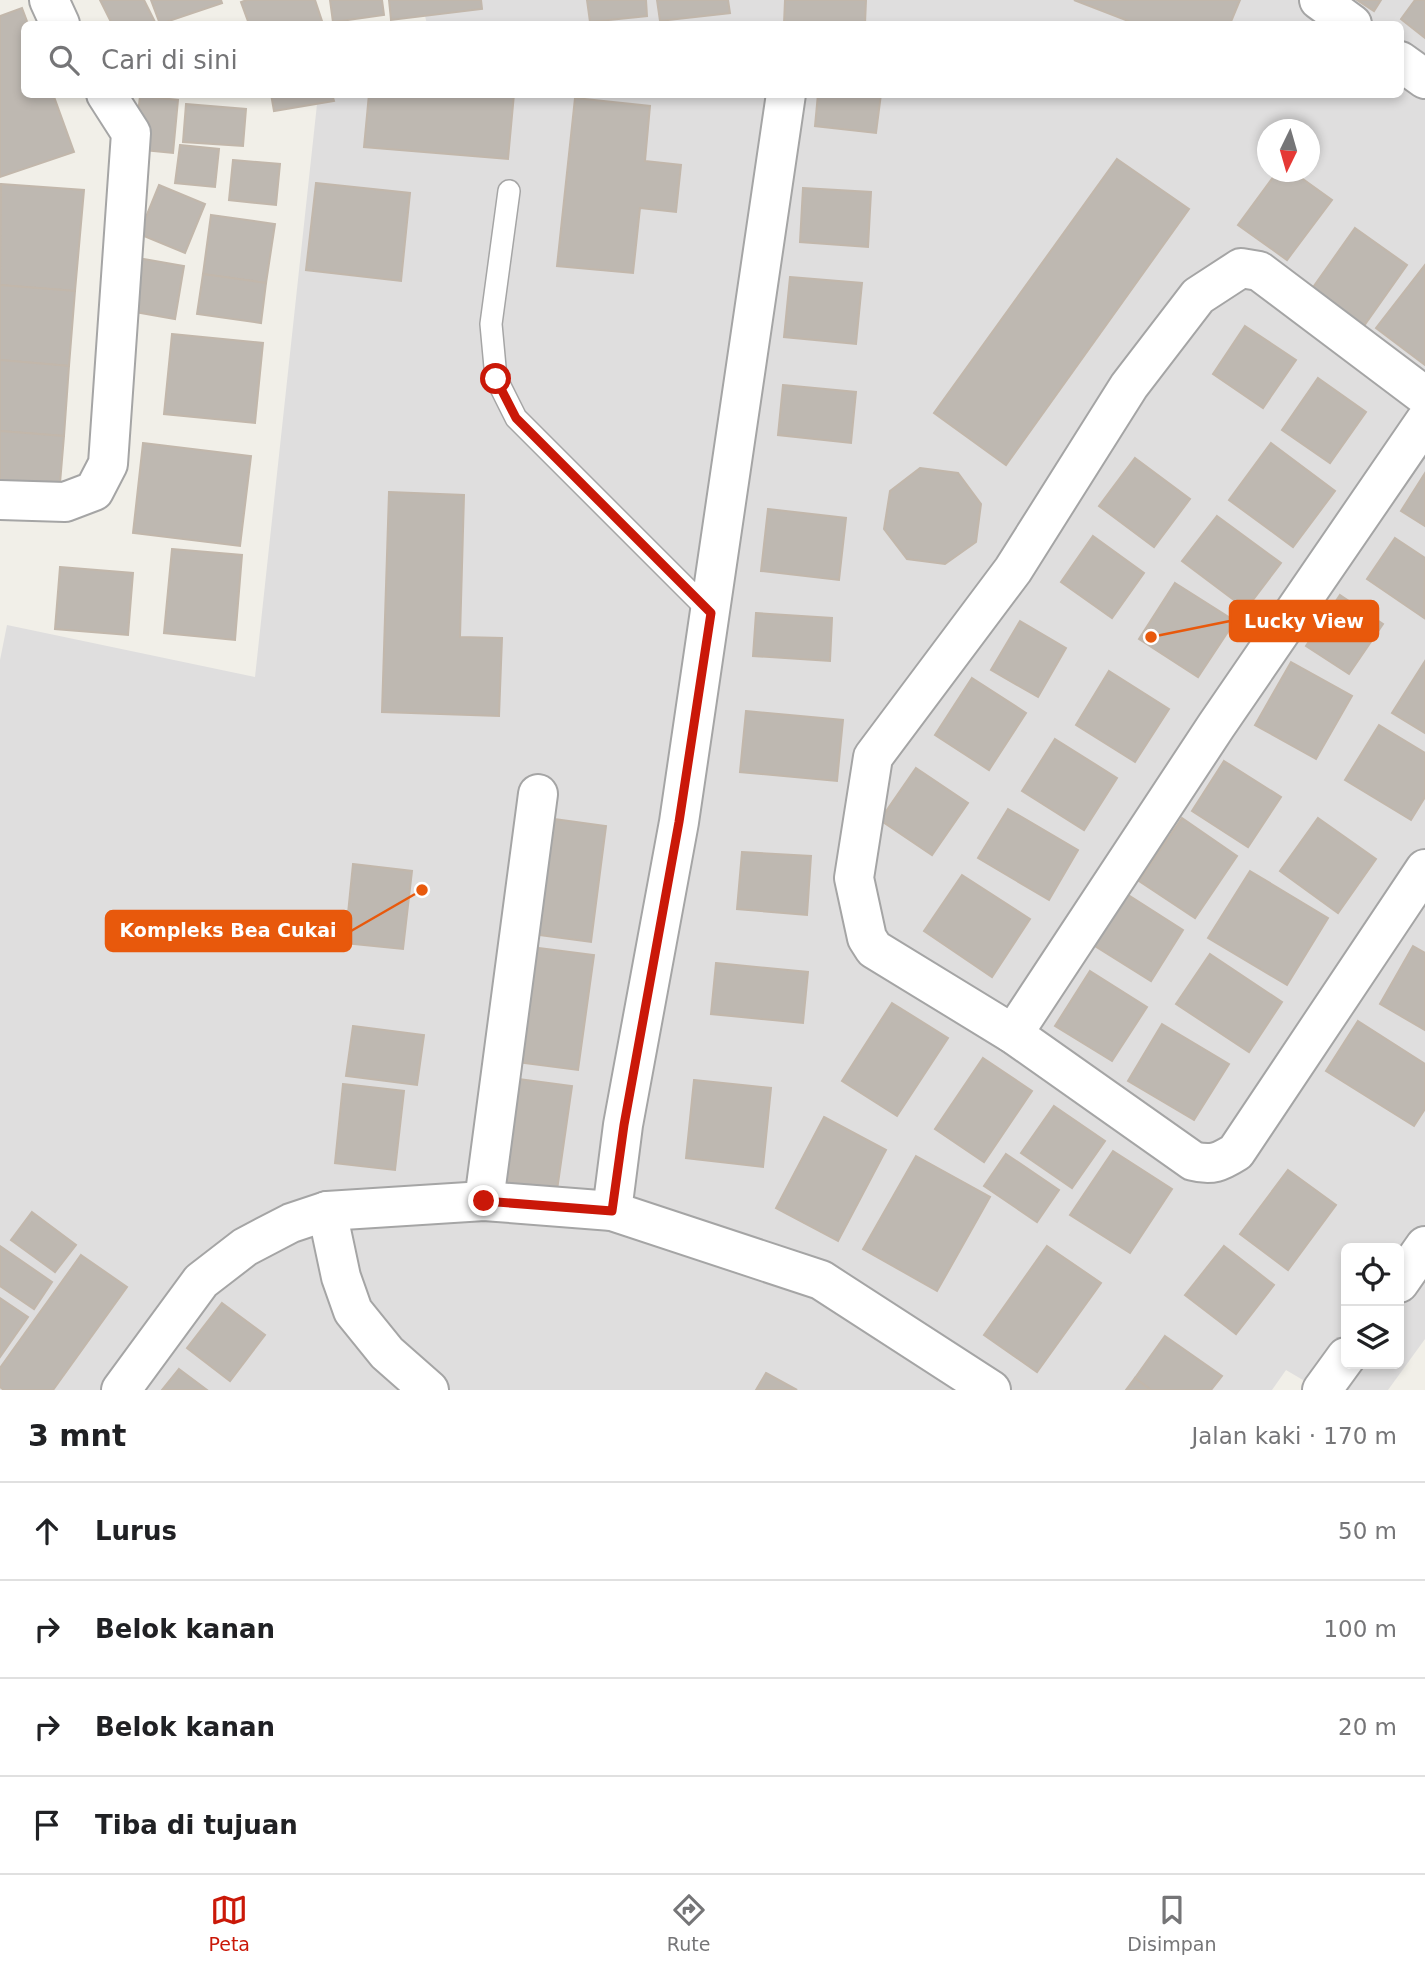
<!DOCTYPE html>
<html lang="id">
<head>
<meta charset="utf-8">
<style>
  :root { --surface:#fff; --page:#f6f6f6; --text:#202124; --muted:#757577; --line:#e0e0e0; --accent:#ca1808 }
  body { margin:0; font-family:"DejaVu Sans",sans-serif; background:var(--page); color:var(--text) }
  .controls { position:absolute; right:21px; bottom:21px; display:grid; overflow:hidden; border-radius:10px; box-shadow:0 4px 10px #0003 }
  .controls button { width:63px; height:63px; display:grid; place-items:center; padding:0; border:0; border-bottom:2px solid var(--line); background:var(--surface); color:var(--text); font:35px sans-serif }
  .compass { position:absolute; left:1257px; top:119px; width:63px; height:63px; border-radius:50%; background:var(--surface); box-shadow:0 4px 10px #0003; rotate:185deg }
  .stop { position:absolute; width:21px; height:21px; margin:-16px; border:5px solid #ca1808; border-radius:50%; background:#fff }
  .stop.end { background:#ca1808; border-color:#fff; box-shadow:0 2px 7px #0008 }
  .list { margin:0; padding:0; list-style:none }
  h2 { display:flex; justify-content:space-between; align-items:center; height:91px; margin:0; padding:0 28px; font-size:30px }
  h2 small { font-size:23px; font-weight:400; color:var(--muted) }
  .list li { display:grid; grid-template-columns:46px 1fr auto; gap:21px; align-items:center; box-sizing:border-box; height:98px; padding:0 28px; border-top:2px solid var(--line) }
  .list b { display:block; font-size:26px; white-space:nowrap }
  .list em { font-size:23px; font-style:normal; color:var(--muted) }
  .icon { flex:none; width:38px; height:38px; fill:none; stroke:currentColor; stroke-width:2; stroke-linecap:round; stroke-linejoin:round }
  .map { position:relative; flex:none; width:1425px; height:1390px; overflow:hidden }
  .search { position:absolute; background:var(--surface); box-shadow:0 4px 10px #0003; left:21px; right:21px; top:21px; height:77px; display:flex; align-items:center; gap:18px; box-sizing:border-box; padding:0 24px; border-radius:10px; color:var(--muted); font-size:26px }
  .sheet { height:483px; background:var(--surface) }
  nav { display:flex; justify-content:space-around; align-items:center; box-sizing:border-box; height:98px; border-top:2px solid var(--line); background:var(--surface); font-size:19px; color:var(--muted) }
  nav a { display:grid; justify-items:center; gap:4px }
  nav .on { color:var(--accent) }
  .map>svg:first-child { display:block }
</style>
</head>
<body>
<div class="map">
<svg width="1425" height="1390" viewBox="0 0 1425 1390">
  <rect width="100%" height="100%" fill="#f1efe8"/>
  <path fill="#dfdede" fill-rule="evenodd" d="M421,0H1425V1339L1388,1390H1320L1286,1370L1272,1390H0V660L7,625L255,677L318,95L1400,94V24H427ZM1268,130H1310V172H1268ZM1346,1248H1399V1364H1346Z"/>
  <g fill="#beb8b1" stroke="#c2b7ab" stroke-width="2">
    <polygon points="100,0 144,0 156,24 112,24"/>
    <polygon points="151,0 221,0 222,3 160,24"/>
    <polygon points="247,0 315,0 323,24 249,24 241,2"/>
    <polygon points="330,0 382,0 384,15 333,22"/>
    <polygon points="389,0 481,0 482,9 391,20"/>
    <polygon points="587,0 646,0 647,16 590,22"/>
    <polygon points="657,0 728,0 730,13 660,21"/>
    <polygon points="785,0 866,0 865,24 784,24"/>
    <polygon points="1074,0 1240,0 1230,24 1136,24"/>
    <polygon points="1357,0 1381,0 1374,11"/>
    <polygon points="1415,0 1425,0 1425,38 1401,19"/>
    <polygon points="22,8 28,24 24,24 24,94 53,94 74,152 0,177 0,16"/>
    <polygon points="271,94 332,94 334,101 274,111"/>
    <polygon points="369,94 514,94 508,159 364,147"/>
    <polygon points="818,94 881,94 876,133 815,126"/>
    <polygon points="140,96 178,100 173,153 134,149"/>
    <polygon points="575,98 650,106 645,161 681,165 676,212 640,208 633,273 557,266"/>
    <polygon points="186,104 246,109 243,146 183,142"/>
    <polygon points="180,145 219,149 215,187 175,183"/>
    <polygon points="1117,159 1189,209 1006,465 934,413"/>
    <polygon points="233,160 280,164 276,205 229,200"/>
    <polygon points="1277,172 1293,172 1332,200 1287,260 1238,225"/>
    <polygon points="316,183 410,193 401,281 306,270"/>
    <polygon points="1,184 84,190 75,291 0,285"/>
    <polygon points="159,185 205,204 185,253 139,234"/>
    <polygon points="803,188 871,192 868,247 800,242"/>
    <polygon points="211,215 275,224 266,283 203,274"/>
    <polygon points="1355,228 1407,265 1361,330 1309,293"/>
    <polygon points="138,258 184,266 175,319 129,311"/>
    <polygon points="1425,265 1425,365 1376,328"/>
    <polygon points="203,274 266,283 261,323 197,314"/>
    <polygon points="790,277 862,283 856,344 784,337"/>
    <polygon points="0,285 75,291 69,366 0,360"/>
    <polygon points="1245,326 1296,360 1263,408 1213,374"/>
    <polygon points="172,334 263,343 255,423 164,414"/>
    <polygon points="0,360 69,366 64,436 0,431"/>
    <polygon points="1318,378 1366,412 1330,463 1282,430"/>
    <polygon points="783,385 856,392 851,443 778,435"/>
    <polygon points="0,431 64,436 59,495 0,489"/>
    <polygon points="143,443 251,456 240,546 133,533"/>
    <polygon points="1271,443 1335,491 1293,547 1229,500"/>
    <polygon points="1135,458 1190,499 1154,547 1099,506"/>
    <polygon points="920,468 958,473 981,504 976,542 945,564 907,559 884,529 890,491"/>
    <polygon points="1425,473 1425,526 1401,511"/>
    <polygon points="389,492 464,495 460,637 502,638 499,716 382,712"/>
    <polygon points="768,509 846,518 839,580 761,571"/>
    <polygon points="1217,516 1281,563 1246,609 1182,561"/>
    <polygon points="1093,536 1144,573 1112,618 1061,582"/>
    <polygon points="1395,538 1425,558 1424,618 1367,579"/>
    <polygon points="172,549 242,555 235,640 164,633"/>
    <polygon points="60,567 133,573 128,635 55,629"/>
    <polygon points="1175,583 1235,621 1198,677 1139,639"/>
    <polygon points="1340,595 1383,624 1349,674 1306,646"/>
    <polygon points="756,613 832,618 830,661 753,656"/>
    <polygon points="1020,621 1066,648 1038,697 991,670"/>
    <polygon points="1425,661 1425,733 1392,713"/>
    <polygon points="1291,662 1352,696 1316,759 1255,725"/>
    <polygon points="1109,671 1169,709 1135,762 1076,725"/>
    <polygon points="972,678 1026,713 989,770 935,735"/>
    <polygon points="746,711 843,720 837,781 740,772"/>
    <polygon points="1379,725 1425,753 1425,797 1411,820 1345,780"/>
    <polygon points="1055,739 1117,778 1084,830 1022,791"/>
    <polygon points="1224,761 1281,797 1248,847 1192,811"/>
    <polygon points="916,768 968,803 932,855 880,820"/>
    <polygon points="1008,809 1078,850 1049,900 978,858"/>
    <polygon points="547,818 606,826 591,942 531,934"/>
    <polygon points="1182,818 1237,856 1195,918 1139,881"/>
    <polygon points="1318,818 1376,859 1338,913 1280,871"/>
    <polygon points="742,852 811,856 807,915 737,909"/>
    <polygon points="353,864 412,871 403,949 345,943"/>
    <polygon points="1250,871 1328,918 1287,985 1208,938"/>
    <polygon points="962,875 1030,919 992,977 924,931"/>
    <polygon points="1122,891 1183,930 1151,981 1090,943"/>
    <polygon points="1413,946 1425,953 1425,1030 1380,1004"/>
    <polygon points="531,947 594,955 578,1070 516,1062"/>
    <polygon points="1210,954 1282,1002 1249,1052 1176,1004"/>
    <polygon points="716,963 808,972 803,1023 711,1014"/>
    <polygon points="1090,971 1147,1007 1112,1061 1055,1026"/>
    <polygon points="892,1003 948,1038 897,1116 842,1081"/>
    <polygon points="1358,1021 1425,1064 1425,1109 1414,1126 1326,1071"/>
    <polygon points="1162,1024 1229,1064 1194,1120 1128,1081"/>
    <polygon points="353,1026 424,1035 417,1085 346,1076"/>
    <polygon points="983,1058 1032,1091 984,1162 935,1129"/>
    <polygon points="511,1078 572,1086 557,1190 497,1181"/>
    <polygon points="694,1080 771,1088 763,1167 686,1158"/>
    <polygon points="343,1084 404,1091 395,1170 335,1163"/>
    <polygon points="1054,1106 1105,1141 1072,1188 1021,1153"/>
    <polygon points="824,1117 886,1150 838,1241 776,1208"/>
    <polygon points="1113,1151 1172,1189 1130,1253 1070,1215"/>
    <polygon points="1006,1154 1059,1190 1037,1222 984,1186"/>
    <polygon points="916,1156 990,1197 937,1291 863,1249"/>
    <polygon points="1288,1170 1336,1205 1288,1270 1240,1234"/>
    <polygon points="32,1212 76,1245 55,1272 11,1240"/>
    <polygon points="0,1246 52,1282 34,1309 0,1286"/>
    <polygon points="1047,1246 1101,1283 1037,1372 984,1335"/>
    <polygon points="1224,1246 1274,1285 1236,1334 1185,1295"/>
    <polygon points="81,1255 127,1287 53,1390 4,1390 0,1387 0,1368"/>
    <polygon points="0,1298 28,1317 0,1357"/>
    <polygon points="222,1303 265,1335 230,1381 187,1348"/>
    <polygon points="1165,1336 1222,1376 1211,1390 1151,1390 1135,1378"/>
    <polygon points="179,1369 207,1390 162,1390"/>
    <polygon points="766,1373 797,1390 756,1390"/>
    <polygon points="1135,1378 1151,1390 1126,1390"/>
  </g>
  <g fill="none" stroke-linecap="round" stroke-linejoin="round">
    <defs>
      <polyline id="lane" points="509,191 491,324 496,378 516,418 711,613"/>
      <g id="street">
        <polyline points="49,0 60,24"/>
        <polyline points="1319,0 1352,24"/>
        <polyline points="1400,61 1425,79"/>
        <path d="M1425,396L1259,271L1241,268L1198,296L1129,386L1013,570L873,757L854,878L867,938L874,949L1013,1034L1193,1161C1212,1166 1220,1162 1236,1152L1425,869"/>
        <polyline points="0,500 65,502 94,491 108,464 131,133 106,94"/>
        <polyline points="1013,1034 1216,726 1425,421"/>
        <polyline points="484,1201 538,794"/>
        <polyline points="327,1211 341,1277 353,1311 387,1353 429,1390"/>
        <polyline points="612,1211 623,1125 679,822 786,94"/>
        <polyline points="1399,1283 1425,1246"/>
        <polyline points="121,1390 201,1281 245,1247 291,1223 327,1211 484,1201 612,1211 821,1280 991,1390"/>
        <polyline points="1322,1390 1346,1357"/>
      </g>
    </defs>
    <use href="#lane" stroke="#a5a5a5" stroke-width="24"/>
    <use href="#street" stroke="#a5a5a5" stroke-width="42"/>
    <use href="#lane" stroke="#fff" stroke-width="21"/>
    <use href="#street" stroke="#fff" stroke-width="38"/>
  </g>
  <g fill="none" stroke-linecap="round" stroke-linejoin="round">
    <polyline stroke="#ca1808" stroke-width="9" points="484,1201 612,1211 624,1125 679,822 711,613 516,418 496,379"/>
  </g>
  <path fill="none" stroke="#e8590c" stroke-width="2.5" d="M1151 637L1230 621M422 890L351 931"/>
  <g fill="#e8590c" stroke="#fff" stroke-width="2.5">
    <circle cx="1151" cy="637" r="7"/>
    <circle cx="422" cy="890" r="7"/>
  </g>
  <g fill="#e8590c" stroke="#e8590c" stroke-width="2.5">
    <rect x="1230" y="601" width="148" height="40" rx="7"/>
    <rect x="106" y="911" width="245" height="40" rx="7"/>
  </g>
  <g font-size="19" text-anchor="middle" font-weight="bold" fill="#fff">
    <text x="1304" y="628">Lucky View</text>
    <text x="228" y="937">Kompleks Bea Cukai</text>
  </g>
</svg>
<div class="controls">
<button><svg class="icon" aria-label="locate" viewBox="0 0 24 24"><circle cx="12" cy="12" r="6"/><path d="M12 2v4M12 18v4M2 12h4M18 12h4"/></svg></button>
<button><svg class="icon" aria-label="layers" viewBox="0 0 24 24"><path d="M12 4l9 5-9 5-9-5zM3 14l9 5 9-5"/></svg></button>
</div>
<svg class="compass" viewBox="-18 -18 36 36"><path d="M0-13l5 13h-10z" fill="#e53935"/><path d="M0 13l5-13h-10z" fill="#757577"/></svg>
<div class="stop" style="left:496px;top:379px"></div>
<div class="stop end" style="left:484px;top:1201px"></div>
<div class="search"><svg class="icon" aria-label="search" viewBox="0 0 24 24"><circle cx="10" cy="10" r="6"/><path d="M15 15l6 6"/></svg>Cari di sini</div>
</div>
<section class="sheet">
<h2>3 mnt<small>Jalan kaki · 170 m</small></h2>
<ul class="list">
<li><svg class="icon" aria-label="ahead" viewBox="0 0 24 24"><path d="M12 20V5M6 11l6-6 6 6"/></svg><div><b>Lurus</b></div><em>50 m</em></li>
<li><svg class="icon" aria-label="right" viewBox="0 0 24 24"><path d="M7 20v-9h11M14 6l5 5-5 5"/></svg><div><b>Belok kanan</b></div><em>100 m</em></li>
<li><svg class="icon" aria-label="right" viewBox="0 0 24 24"><path d="M7 20v-9h11M14 6l5 5-5 5"/></svg><div><b>Belok kanan</b></div><em>20 m</em></li>
<li><svg class="icon" aria-label="arrive" viewBox="0 0 24 24"><path d="M6 21V4h12l-3 4 3 4H6"/></svg><div><b>Tiba di tujuan</b></div></li>
</ul>
</section>
<nav>
<a class="on"><svg class="icon" aria-label="map" viewBox="0 0 24 24"><path d="M3 6l6-2 6 2 6-2v14l-6 2-6-2-6 2zM9 4v14M15 6v14"/></svg>Peta</a>
<a><svg class="icon" aria-label="directions" viewBox="0 0 24 24"><path d="M12 3l9 9-9 9-9-9zM9 14v-3h6M13 9l2 2-2 2"/></svg>Rute</a>
<a><svg class="icon" aria-label="saved" viewBox="0 0 24 24"><path d="M7 4h10v16l-5-4-5 4z"/></svg>Disimpan</a>
</nav>
</body>
</html>
